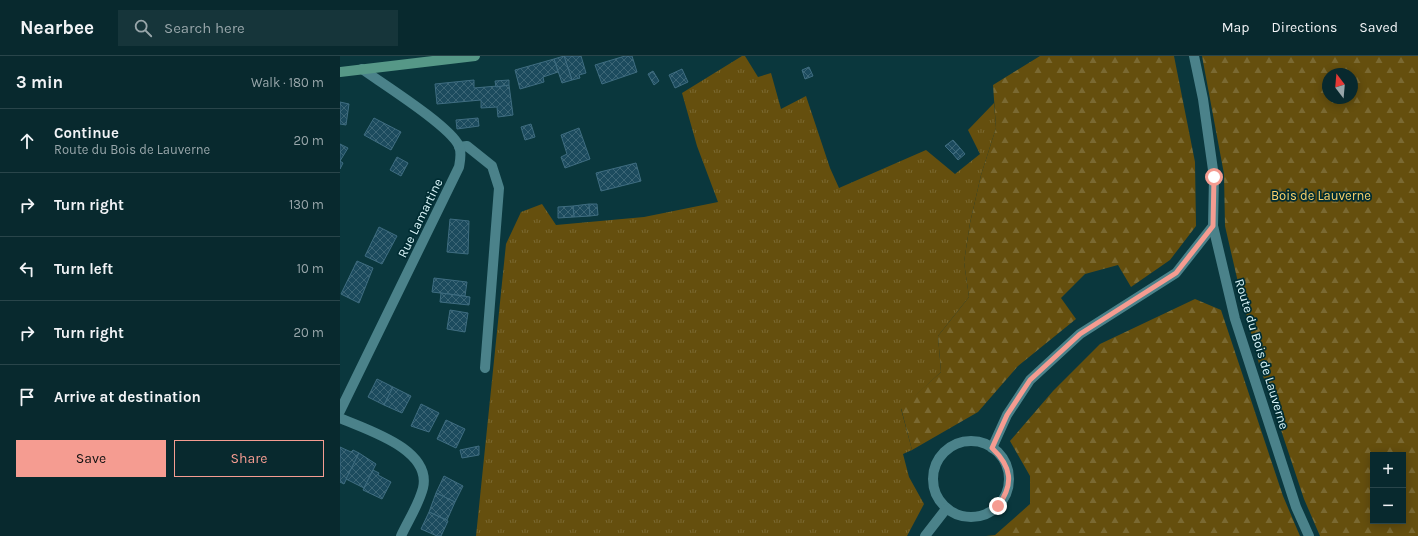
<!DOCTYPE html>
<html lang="en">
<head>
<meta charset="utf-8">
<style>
  :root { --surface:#08292e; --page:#16353a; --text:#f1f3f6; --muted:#98a6aa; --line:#29454a; --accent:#f59c91 }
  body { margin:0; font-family:Karla,sans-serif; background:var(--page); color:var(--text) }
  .controls { position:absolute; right:12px; bottom:12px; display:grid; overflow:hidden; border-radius:0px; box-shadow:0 2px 10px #0003 }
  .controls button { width:36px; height:36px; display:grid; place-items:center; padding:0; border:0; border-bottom:1px solid var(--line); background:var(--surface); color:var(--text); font:20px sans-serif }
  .compass { position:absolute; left:982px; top:12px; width:36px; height:36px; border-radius:50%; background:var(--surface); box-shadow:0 2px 10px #0003; rotate:344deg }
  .stop { position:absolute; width:12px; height:12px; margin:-9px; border:3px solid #f59c91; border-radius:50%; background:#fff }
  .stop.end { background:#f59c91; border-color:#fff; box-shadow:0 1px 4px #0008 }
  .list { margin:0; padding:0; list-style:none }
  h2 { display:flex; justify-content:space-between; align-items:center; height:52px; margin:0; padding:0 16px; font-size:17px }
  h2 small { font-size:13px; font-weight:400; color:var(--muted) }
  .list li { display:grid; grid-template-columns:26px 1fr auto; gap:12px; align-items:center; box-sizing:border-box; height:64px; padding:0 16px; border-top:1px solid var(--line) }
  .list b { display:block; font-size:15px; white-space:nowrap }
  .list p { margin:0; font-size:13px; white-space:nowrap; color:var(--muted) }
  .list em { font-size:13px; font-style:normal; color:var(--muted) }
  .actions { display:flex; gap:8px; padding:12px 16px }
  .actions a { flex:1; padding:9px 0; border:1px solid var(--accent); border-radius:0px; text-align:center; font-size:14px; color:var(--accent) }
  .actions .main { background:var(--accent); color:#111 }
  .icon { flex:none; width:22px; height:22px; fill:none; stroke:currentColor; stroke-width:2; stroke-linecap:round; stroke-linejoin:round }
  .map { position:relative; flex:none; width:1078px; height:480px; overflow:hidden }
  header { display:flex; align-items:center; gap:24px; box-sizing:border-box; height:56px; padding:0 20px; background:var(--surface); border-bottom:1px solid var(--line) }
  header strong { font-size:19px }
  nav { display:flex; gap:22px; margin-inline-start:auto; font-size:14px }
  .search { width:280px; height:36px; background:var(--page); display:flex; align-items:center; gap:10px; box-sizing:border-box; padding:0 14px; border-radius:0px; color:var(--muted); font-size:15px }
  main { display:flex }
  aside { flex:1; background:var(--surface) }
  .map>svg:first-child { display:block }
</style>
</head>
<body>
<header>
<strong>Nearbee</strong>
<div class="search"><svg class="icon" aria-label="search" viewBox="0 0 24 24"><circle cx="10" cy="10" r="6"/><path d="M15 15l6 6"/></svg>Search here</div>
<nav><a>Map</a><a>Directions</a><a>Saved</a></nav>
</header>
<main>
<aside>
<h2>3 min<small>Walk · 180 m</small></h2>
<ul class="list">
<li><svg class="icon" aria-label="ahead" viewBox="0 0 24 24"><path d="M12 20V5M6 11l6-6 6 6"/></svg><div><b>Continue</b><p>Route du Bois de Lauverne</p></div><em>20 m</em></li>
<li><svg class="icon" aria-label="right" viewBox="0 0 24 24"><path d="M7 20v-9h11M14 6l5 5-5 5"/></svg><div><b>Turn right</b></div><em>130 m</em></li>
<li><svg class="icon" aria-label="left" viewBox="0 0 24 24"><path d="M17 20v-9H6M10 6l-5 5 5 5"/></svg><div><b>Turn left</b></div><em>10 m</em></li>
<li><svg class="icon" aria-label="right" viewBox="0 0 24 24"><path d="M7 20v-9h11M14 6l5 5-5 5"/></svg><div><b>Turn right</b></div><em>20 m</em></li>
<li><svg class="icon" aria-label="arrive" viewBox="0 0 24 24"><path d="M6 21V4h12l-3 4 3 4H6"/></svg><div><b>Arrive at destination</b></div></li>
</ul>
<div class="actions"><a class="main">Save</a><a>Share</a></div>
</aside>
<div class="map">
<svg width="1078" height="480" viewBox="0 0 1078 480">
  <defs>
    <pattern id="grass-tufts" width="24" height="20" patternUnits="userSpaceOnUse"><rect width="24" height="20" fill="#654f0e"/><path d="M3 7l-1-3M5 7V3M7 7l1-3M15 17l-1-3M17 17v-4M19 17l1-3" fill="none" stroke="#7a6932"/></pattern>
    <pattern id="forest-firs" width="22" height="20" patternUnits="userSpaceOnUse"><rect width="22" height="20" fill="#654f0e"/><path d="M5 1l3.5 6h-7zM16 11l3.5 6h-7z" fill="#7a6932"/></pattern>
    <pattern id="building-cross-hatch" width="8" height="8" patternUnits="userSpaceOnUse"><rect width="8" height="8" fill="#1c4b5e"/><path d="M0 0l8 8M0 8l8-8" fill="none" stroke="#3c6676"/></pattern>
  </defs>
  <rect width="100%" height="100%" fill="#0a373d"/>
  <polygon fill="url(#grass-tufts)" points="402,0 405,0 418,21 431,17 441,53 466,40 490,112 499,132 586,94 615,118 640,98 628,74 654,47 656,72 641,119 630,167 624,206 629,241 598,280 601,316 561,353 572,394 563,398 569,421 584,448 567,480 136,480 166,188 181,156 202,148 216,169 304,161 378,146 357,90 342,37"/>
  <g fill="url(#forest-firs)" fill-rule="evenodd">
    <polygon points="700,0 834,0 855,106 856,170 830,204 791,231 778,209 745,218 721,242 736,263 678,310 638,356 572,394 561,352 601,316 598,280 629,241 624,206 630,167 641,119 656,72 653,29"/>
    <path d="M862,0H1078V480H980L964,443L919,308L897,222L885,170L884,118ZM988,18H1012V42H988ZM1033,399H1063V465H1033Z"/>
    <polygon points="855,243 881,254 943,440 960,480 646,480 655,479 690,448 690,420 670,385 713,335 760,288"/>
  </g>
  <g fill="url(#building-cross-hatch)" stroke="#3f6d81">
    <polygon points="224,0 241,0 246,17 239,19 240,22 232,24"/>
    <polygon points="224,0 232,24 222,27 214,3"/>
    <polygon points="285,0 292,0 297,16 262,28 255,9"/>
    <polygon points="214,3 218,16 203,21 204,26 180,33 175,14"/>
    <polygon points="469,11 473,20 465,23 462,14"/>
    <polygon points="342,13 348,26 335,32 329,19"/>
    <polygon points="313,15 319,25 314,29 308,18"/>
    <polygon points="134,24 134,32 169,29 173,59 158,61 157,51 141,52 141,44 97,48 95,28"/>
    <polygon points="169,24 169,29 156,31 155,25"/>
    <polygon points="0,46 9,48 6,69 0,68"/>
    <polygon points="34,62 61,76 51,94 24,79"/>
    <polygon points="138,62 139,70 117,73 116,64"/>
    <polygon points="191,68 195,81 185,84 181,71"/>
    <polygon points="239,72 250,103 225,112 221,101 227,98 221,79"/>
    <polygon points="613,84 620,92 613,98 605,90"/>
    <polygon points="0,88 8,92 0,105 3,107 0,113"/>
    <polygon points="620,92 625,98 618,104 613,98"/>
    <polygon points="57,101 68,107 61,120 50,114"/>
    <polygon points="296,107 301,125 261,135 256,117"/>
    <polygon points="249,148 250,160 234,161 233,150"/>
    <polygon points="249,148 257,148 258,159 250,160"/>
    <polygon points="233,150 234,161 218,162 218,151"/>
    <polygon points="110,163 129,165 128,198 107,196"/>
    <polygon points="39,171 57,180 42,208 25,200"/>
    <polygon points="17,205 33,212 19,247 1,238"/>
    <polygon points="94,222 127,226 125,240 92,236"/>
    <polygon points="101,237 130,241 129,249 100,246"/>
    <polygon points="110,254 128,257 125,276 107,273"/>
    <polygon points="37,323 53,331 44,349 28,341"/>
    <polygon points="53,331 71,340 62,357 44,349"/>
    <polygon points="81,348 99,357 89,376 71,370"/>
    <polygon points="106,364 125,373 116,392 97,383"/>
    <polygon points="139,390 139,399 122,402 120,394"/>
    <polygon points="0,391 11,396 13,394 19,397 4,428 0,426"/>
    <polygon points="19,397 36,408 24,432 6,423"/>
    <polygon points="33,414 39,417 38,419 51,426 42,443 23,434"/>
    <polygon points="104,420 123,430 115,446 96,437"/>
    <polygon points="96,437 115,446 107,464 89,456"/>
    <polygon points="89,456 108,465 101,480 97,480 81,473"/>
  </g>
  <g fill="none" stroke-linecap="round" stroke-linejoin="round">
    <g stroke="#4b828a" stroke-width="10">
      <polyline points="119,91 127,90 152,110 159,132 145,312"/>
      <path d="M0,355L119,111C120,105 122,97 119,90C110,70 43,28 22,13"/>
      <path d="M0,362C27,374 92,393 83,432C79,448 68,465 61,480"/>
      <circle cx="631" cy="423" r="38"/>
      <polyline points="652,392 667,359 690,324 740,278 836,217 873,170"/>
      <polyline points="585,480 606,453"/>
    </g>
    <polyline stroke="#4b828a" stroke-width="10" points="854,0 863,43 874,121 873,170 895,263 956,451 969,480"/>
    <polyline stroke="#569887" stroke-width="10" points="0,16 135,0"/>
  </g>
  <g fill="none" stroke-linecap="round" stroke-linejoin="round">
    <path stroke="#f59c91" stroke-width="5" d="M658,450C674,428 672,411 652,392L667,359L690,324L740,278L836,217L873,170L874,121"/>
  </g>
  <g text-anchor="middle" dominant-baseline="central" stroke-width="3.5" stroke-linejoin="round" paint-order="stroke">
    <g font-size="13" fill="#fbd26b" stroke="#002d33">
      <text x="981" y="139">Bois de Lauverne</text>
    </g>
    <g font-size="13" fill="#daf6fa" stroke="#002d33">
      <text transform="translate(80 162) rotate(-64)">Rue Lamartine</text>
      <text transform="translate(922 298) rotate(73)">Route du Bois de Lauverne</text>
    </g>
  </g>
</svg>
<div class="controls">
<button>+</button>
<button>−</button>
</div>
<svg class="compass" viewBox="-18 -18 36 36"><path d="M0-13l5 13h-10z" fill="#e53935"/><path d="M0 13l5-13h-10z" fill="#98a6aa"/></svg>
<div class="stop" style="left:874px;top:121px"></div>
<div class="stop end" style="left:658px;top:450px"></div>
</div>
</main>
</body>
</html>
